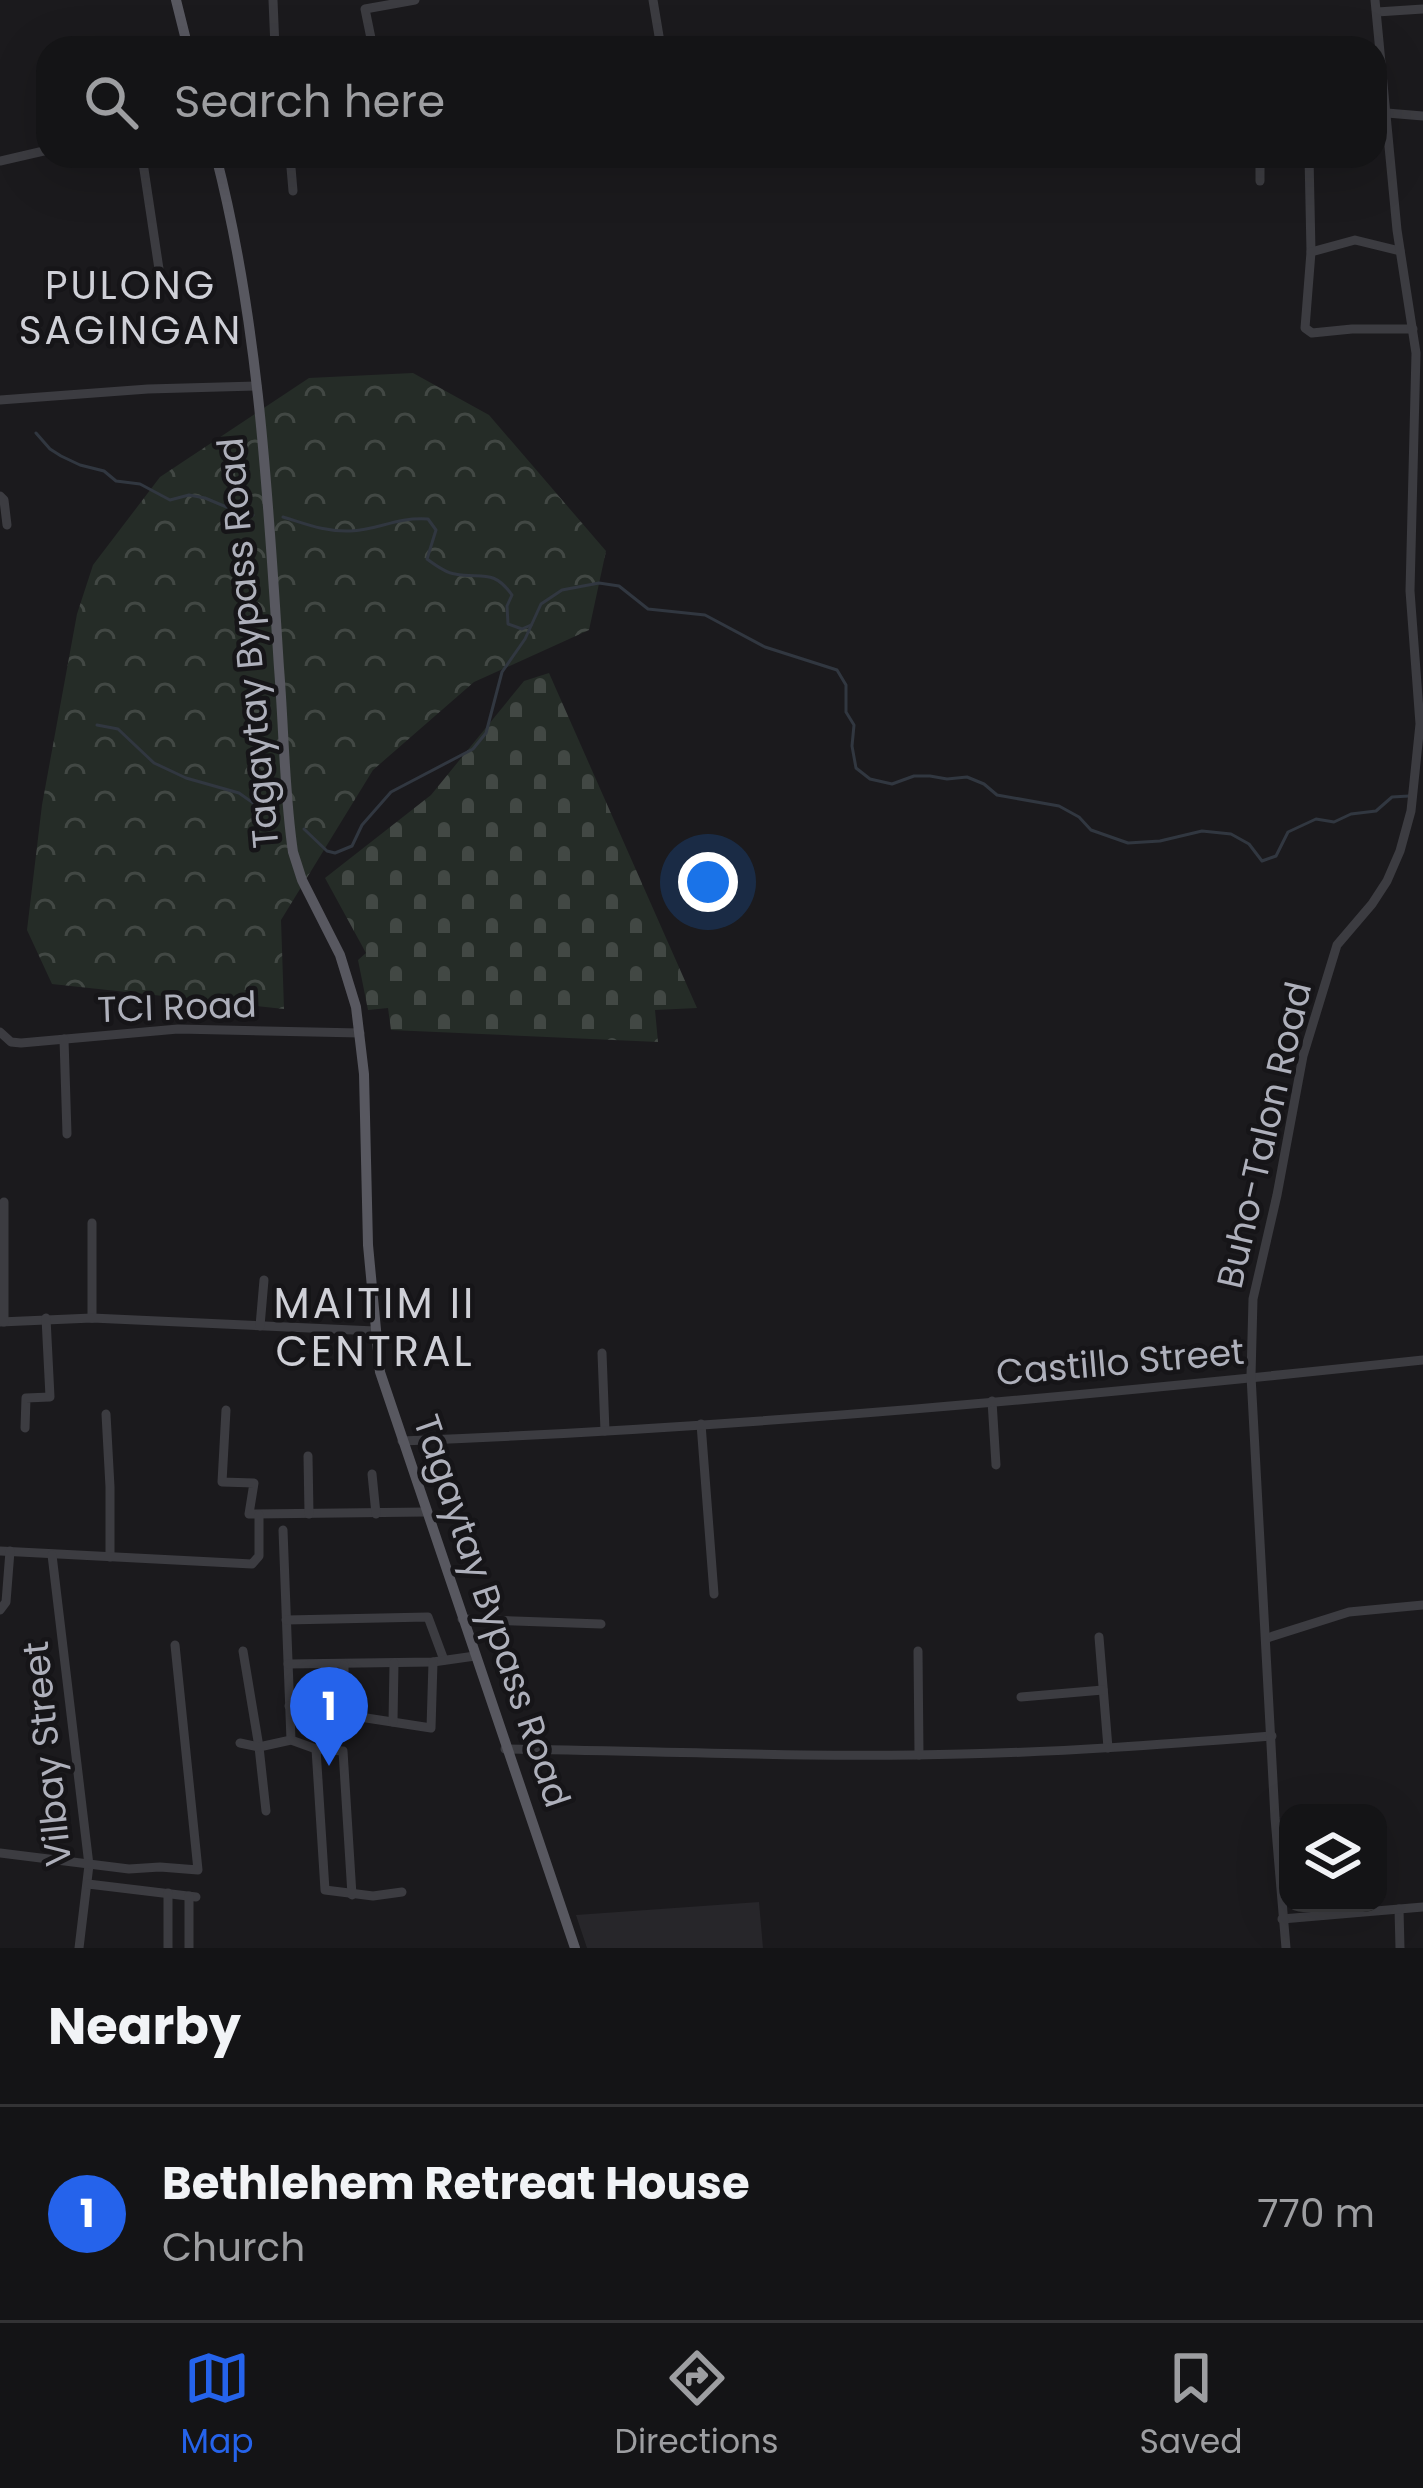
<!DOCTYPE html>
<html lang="en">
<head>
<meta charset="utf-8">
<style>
  :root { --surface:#141416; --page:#212123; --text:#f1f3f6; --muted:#9d9ea1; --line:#333335; --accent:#2563eb }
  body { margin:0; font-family:Poppins,sans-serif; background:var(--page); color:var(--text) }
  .controls { position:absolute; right:36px; bottom:36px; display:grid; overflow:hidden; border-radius:24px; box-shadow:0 12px 48px #0002 }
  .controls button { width:108px; height:108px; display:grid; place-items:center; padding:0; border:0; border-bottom:3px solid var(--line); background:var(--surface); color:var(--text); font:60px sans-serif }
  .you { position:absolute; left:708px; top:882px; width:42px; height:42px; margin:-30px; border:9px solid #fff; border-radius:50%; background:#1a73e8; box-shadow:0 0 0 18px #1a73e833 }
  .badge { display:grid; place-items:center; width:78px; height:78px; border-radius:50%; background:var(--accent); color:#fff; font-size:39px; font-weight:700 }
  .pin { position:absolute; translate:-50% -99px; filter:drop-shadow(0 3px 6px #0008) }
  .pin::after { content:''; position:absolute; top:63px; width:42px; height:36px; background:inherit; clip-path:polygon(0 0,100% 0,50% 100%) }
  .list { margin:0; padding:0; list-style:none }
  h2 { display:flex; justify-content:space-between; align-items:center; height:156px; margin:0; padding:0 48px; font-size:51px }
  h2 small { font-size:39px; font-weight:400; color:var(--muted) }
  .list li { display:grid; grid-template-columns:78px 1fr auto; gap:36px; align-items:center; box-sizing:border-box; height:216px; padding:0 48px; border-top:3px solid var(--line) }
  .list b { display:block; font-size:45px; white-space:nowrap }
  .list p { margin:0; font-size:39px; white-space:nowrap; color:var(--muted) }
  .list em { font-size:39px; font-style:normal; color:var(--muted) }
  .icon { flex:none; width:66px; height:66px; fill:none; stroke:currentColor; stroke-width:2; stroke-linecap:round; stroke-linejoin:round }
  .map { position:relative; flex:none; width:1423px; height:1948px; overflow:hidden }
  .search { position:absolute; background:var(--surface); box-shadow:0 12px 48px #0002; left:36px; right:36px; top:36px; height:132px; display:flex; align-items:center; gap:30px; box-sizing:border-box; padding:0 42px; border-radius:36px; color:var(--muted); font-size:45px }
  .sheet { height:372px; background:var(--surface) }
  nav { display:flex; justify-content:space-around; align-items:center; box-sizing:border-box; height:168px; border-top:3px solid var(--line); background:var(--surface); font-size:33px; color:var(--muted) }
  nav a { display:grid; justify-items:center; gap:6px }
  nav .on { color:var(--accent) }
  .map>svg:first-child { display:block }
</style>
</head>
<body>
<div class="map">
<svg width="1423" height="1948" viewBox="0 0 1423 1948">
  <defs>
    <pattern id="forest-crowns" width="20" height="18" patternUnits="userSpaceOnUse" patternTransform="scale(3)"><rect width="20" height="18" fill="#252c27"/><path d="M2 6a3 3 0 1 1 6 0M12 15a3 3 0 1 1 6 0" fill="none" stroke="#424844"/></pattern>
    <pattern id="cemetery-stones" width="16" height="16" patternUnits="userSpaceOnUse" patternTransform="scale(3)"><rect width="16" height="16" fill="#252c27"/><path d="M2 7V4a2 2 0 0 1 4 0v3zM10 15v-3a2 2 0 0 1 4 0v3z" fill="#424844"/></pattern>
  </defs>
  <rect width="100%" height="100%" fill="#1b1a1d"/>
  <polygon fill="#27262a" points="759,1902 763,1948 587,1948 576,1915"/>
  <polygon fill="url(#forest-crowns)" points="413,373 489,415 606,551 589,630 474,682 373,770 281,920 284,1009 52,984 27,930 42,805 77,614 93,565 160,477 309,378"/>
  <polygon fill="url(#cemetery-stones)" points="549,673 697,1008 655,1010 658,1042 391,1030 388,1008 368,1010 358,960 366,953 325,878 431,795 524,681"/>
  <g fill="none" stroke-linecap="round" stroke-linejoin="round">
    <g stroke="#313740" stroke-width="3">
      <polyline points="36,433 50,449 61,456 80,465 104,471 116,481 140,484 170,500 189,495 205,498 243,514 253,515"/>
      <path d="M283,517C306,524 325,532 350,531C379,530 395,517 428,519L436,530L427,559C435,565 446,573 455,574C481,579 493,568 512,595L507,606L508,624L522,629L531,625"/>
      <polyline points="97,725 118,729 154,763 186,778 239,793 273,817"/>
      <polyline points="304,829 327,851 335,853 352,846 362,825 391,792 473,749 486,733 502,672 525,639 541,604 562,590 599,583 619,586 648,609 705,615 765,647 837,670 846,685 846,712 854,725 852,746 856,768 870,779 892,784 914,776 930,776 947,779 967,777 984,784 997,795 1059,806 1079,817 1091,830 1128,843 1160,841 1202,831 1231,834 1249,844 1262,861 1276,856 1288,832 1316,819 1334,822 1351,814 1376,811 1392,797 1409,796"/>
    </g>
    <g stroke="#3c3c41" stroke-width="9">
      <polyline points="273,0 275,48"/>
      <polyline points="653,0 661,48"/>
      <polyline points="1377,12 1423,9"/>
      <polyline points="373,48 365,9 415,0"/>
      <polyline points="1375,112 1423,116"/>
      <polyline points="142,156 159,269"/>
      <polyline points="290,156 293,191"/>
      <polyline points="1260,156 1260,181"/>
      <polyline points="1309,156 1311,252"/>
      <polyline points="0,161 48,150"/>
      <polyline points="1400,251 1355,240 1311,252 1305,328 1312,333 1352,329 1413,329"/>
      <polyline points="0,400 148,389 257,386"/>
      <polyline points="0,496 4,500 7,525"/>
      <polyline points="0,1032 11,1042 21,1043 178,1029 360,1033"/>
      <polyline points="64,1039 67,1134"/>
      <polyline points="92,1318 92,1223"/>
      <polyline points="0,1322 92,1318 375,1331"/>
      <polyline points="4,1322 4,1202"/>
      <polyline points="260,1326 264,1280"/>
      <polyline points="602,1353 605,1431"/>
      <polyline points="992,1401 996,1465"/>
      <polyline points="226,1410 222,1482 254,1483 249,1514 426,1512"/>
      <polyline points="106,1414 110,1487 110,1557"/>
      <polyline points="701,1424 714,1594"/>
      <polyline points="25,1428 26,1398 50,1397 46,1318"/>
      <path d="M402,1441C743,1428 1084,1396 1423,1360"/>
      <polyline points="308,1456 309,1514"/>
      <polyline points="372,1474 376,1514"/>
      <polyline points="283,1530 291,1740"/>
      <polyline points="0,1551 252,1564 259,1556 259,1515"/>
      <polyline points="52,1555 89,1865 79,1948"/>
      <polyline points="0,1610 6,1602 10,1551"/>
      <polyline points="462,1619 601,1624"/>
      <polyline points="286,1620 428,1617 444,1660"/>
      <polyline points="1099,1637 1108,1748"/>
      <polyline points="1267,1638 1349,1612 1423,1605"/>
      <polyline points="243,1651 259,1747 266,1811"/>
      <polyline points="918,1651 919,1755"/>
      <polyline points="288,1664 433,1662 475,1656"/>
      <polyline points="344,1665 344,1714"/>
      <polyline points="1021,1697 1103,1690"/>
      <polyline points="289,1706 431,1728 433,1662"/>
      <polyline points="393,1722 394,1663"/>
      <polyline points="240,1743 259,1747 291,1740 316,1749 343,1751 352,1895"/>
      <polyline points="316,1749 325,1890 373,1896 402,1892"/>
      <path d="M505,1749C658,1751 810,1758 962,1754C1065,1752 1168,1744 1272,1736"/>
      <polyline points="0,1853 129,1869 160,1867 198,1870 175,1645"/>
      <polyline points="88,1884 196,1897"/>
      <polyline points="189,1896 189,1948"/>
      <polyline points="1399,1909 1400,1948"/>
      <polyline points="1282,1919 1423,1907"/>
      <polyline points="168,1948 168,1893"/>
      <polyline points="1286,1948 1275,1818 1251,1376 1253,1299 1277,1195 1303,1056 1337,945 1372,904 1387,881 1400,851 1411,811 1420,724 1410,591 1416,353 1397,230 1375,0"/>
    </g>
    <g stroke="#585860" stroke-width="10">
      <polyline points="176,0 188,48"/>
      <path d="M216,156C259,323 268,497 279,668C284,729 284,791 293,852L302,880L340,955L356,1007L364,1074L368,1245L380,1372L575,1948"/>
    </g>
  </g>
  <g text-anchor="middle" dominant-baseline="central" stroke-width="9" stroke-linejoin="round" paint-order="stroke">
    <g font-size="36" fill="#aeb0bb" stroke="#161518">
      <text transform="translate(248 643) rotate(-95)">Tagaytay Bypass Road</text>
      <text transform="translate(177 1007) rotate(-2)">TCI Road</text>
      <text transform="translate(1264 1135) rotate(-77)">Buho-Talon Road</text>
      <text transform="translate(1120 1362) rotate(-5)">Castillo Street</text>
      <text transform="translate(492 1611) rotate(71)">Tagaytay Bypass Road</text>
      <text transform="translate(47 1754) rotate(-96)">Vilbay Street</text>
    </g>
    <g font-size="39" letter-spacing="3" fill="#cfd0d7" stroke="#161518">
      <text x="131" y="285">PULONG<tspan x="131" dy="45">SAGINGAN</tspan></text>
    </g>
    <g font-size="42" letter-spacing="3" fill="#cfd0d7" stroke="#161518">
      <text x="375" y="1303">MAITIM II<tspan x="375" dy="48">CENTRAL</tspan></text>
    </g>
  </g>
</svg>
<div class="controls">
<button><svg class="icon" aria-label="layers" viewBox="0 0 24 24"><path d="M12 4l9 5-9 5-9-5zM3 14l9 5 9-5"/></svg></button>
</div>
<div class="you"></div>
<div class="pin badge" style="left:329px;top:1766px">1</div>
<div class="search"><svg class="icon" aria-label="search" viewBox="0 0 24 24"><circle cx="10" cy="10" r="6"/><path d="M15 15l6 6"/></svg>Search here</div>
</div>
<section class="sheet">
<h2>Nearby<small></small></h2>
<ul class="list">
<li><span class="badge">1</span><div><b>Bethlehem Retreat House</b><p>Church</p></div><em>770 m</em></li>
</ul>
</section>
<nav>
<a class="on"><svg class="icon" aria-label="map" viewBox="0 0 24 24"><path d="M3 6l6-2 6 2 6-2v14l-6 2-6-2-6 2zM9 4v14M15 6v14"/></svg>Map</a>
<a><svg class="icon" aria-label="directions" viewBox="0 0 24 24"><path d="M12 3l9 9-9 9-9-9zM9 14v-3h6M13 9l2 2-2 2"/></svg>Directions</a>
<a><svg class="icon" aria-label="saved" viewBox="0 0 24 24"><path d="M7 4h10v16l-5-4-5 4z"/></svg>Saved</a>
</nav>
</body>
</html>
